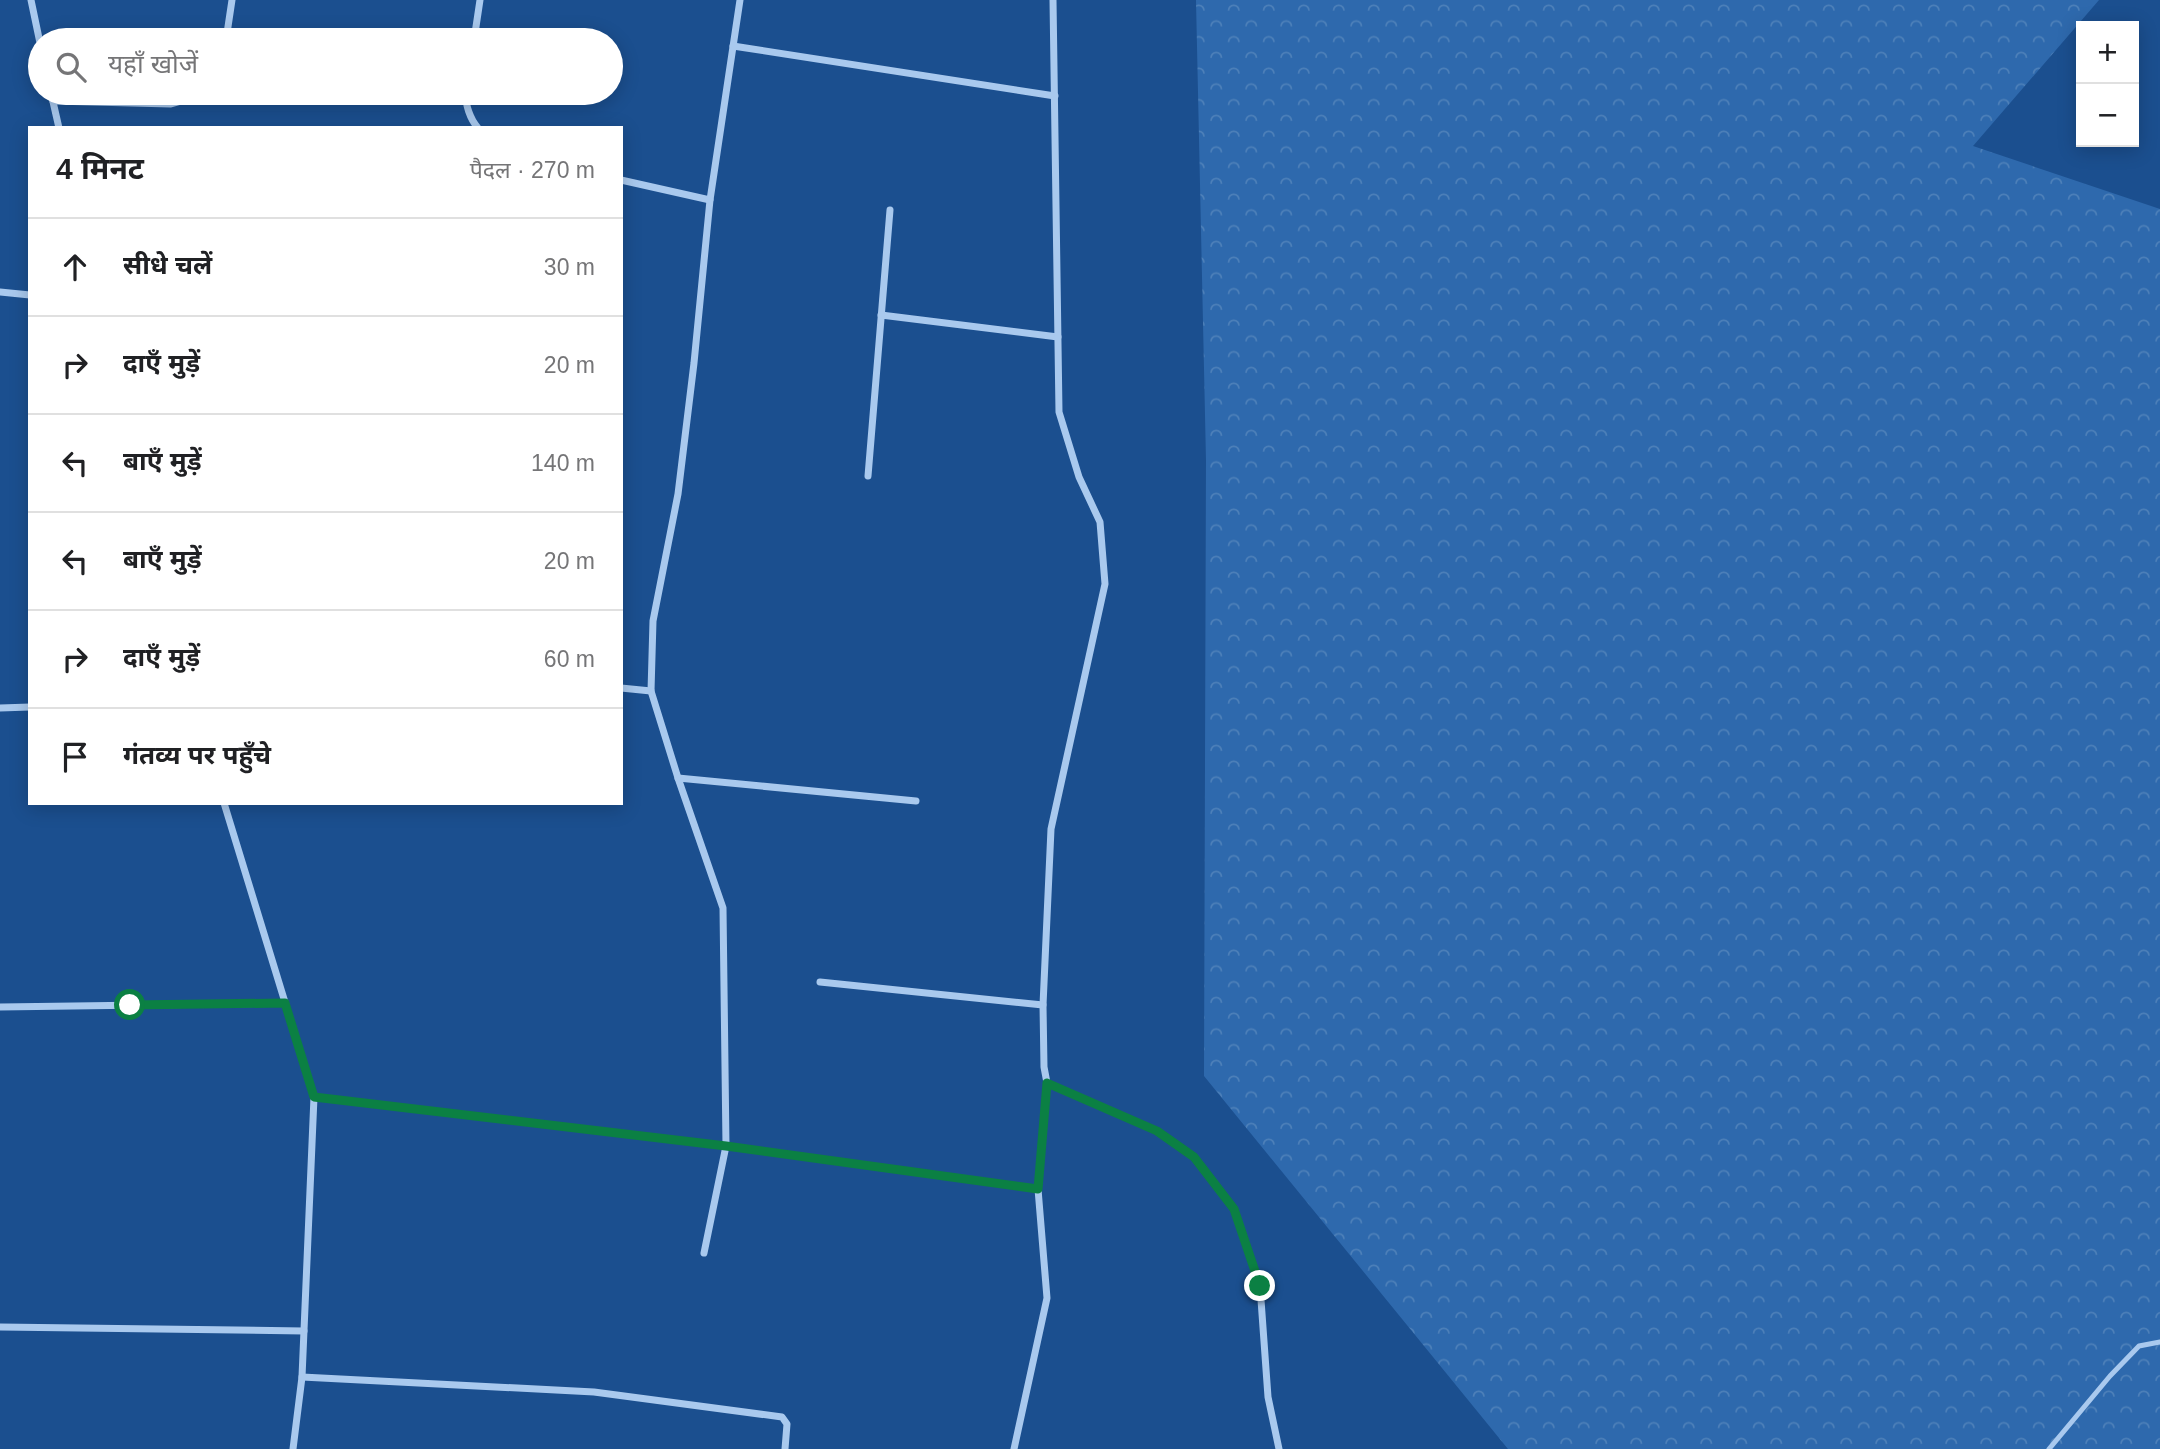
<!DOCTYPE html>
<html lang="hi">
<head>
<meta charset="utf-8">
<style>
  :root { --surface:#fff; --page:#f6f6f6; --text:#202124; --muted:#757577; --line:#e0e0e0 }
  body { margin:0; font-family:Helvetica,"Noto Sans Devanagari",sans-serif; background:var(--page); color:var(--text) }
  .controls { position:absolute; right:21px; top:21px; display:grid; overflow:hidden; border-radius:0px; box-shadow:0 4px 18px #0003 }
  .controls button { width:63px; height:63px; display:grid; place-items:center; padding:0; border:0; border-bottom:2px solid var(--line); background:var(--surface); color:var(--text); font:35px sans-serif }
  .stop { position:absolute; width:21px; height:21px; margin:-16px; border:5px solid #0b8043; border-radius:50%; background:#fff }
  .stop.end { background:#0b8043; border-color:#fff; box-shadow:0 2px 7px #0008 }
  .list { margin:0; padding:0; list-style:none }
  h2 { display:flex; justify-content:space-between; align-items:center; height:91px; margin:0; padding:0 28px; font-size:30px }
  h2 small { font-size:23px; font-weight:400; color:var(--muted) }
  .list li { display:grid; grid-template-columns:46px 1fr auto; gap:21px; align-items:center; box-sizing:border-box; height:98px; padding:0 28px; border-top:2px solid var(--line) }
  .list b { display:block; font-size:26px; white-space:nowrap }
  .list em { font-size:23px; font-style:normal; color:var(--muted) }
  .icon { flex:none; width:38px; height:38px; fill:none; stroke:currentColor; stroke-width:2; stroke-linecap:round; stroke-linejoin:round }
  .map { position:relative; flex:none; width:2160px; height:1449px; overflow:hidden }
  .search { position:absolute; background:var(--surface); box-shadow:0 4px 18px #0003; left:28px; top:28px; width:595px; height:77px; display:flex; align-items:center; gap:18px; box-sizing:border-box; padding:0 24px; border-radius:38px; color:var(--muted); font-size:26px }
  .panel { position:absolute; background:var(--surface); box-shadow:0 4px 18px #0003; left:28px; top:126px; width:595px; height:679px; border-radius:0px }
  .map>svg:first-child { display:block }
</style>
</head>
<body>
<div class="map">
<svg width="2160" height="1449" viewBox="0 0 2160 1449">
  <defs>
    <pattern id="forest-crowns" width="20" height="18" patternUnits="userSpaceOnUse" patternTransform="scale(1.75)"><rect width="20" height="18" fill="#2e69ad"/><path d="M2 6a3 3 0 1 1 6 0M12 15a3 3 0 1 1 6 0" fill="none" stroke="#4d80b9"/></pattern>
  </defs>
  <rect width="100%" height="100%" fill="#1b4f8f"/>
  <polygon fill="url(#forest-crowns)" points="1196,0 2099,0 1973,146 2160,209 2160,1449 1508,1449 1204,1076 1206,460"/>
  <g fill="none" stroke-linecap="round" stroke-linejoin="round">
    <polyline stroke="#a9c9ee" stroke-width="5" points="2049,1449 2110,1376 2139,1346 2160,1342"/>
    <g stroke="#a9c9ee" stroke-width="7">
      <polyline points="31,0 40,43"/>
      <polyline points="226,40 232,0"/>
      <polyline points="474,40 480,0"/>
      <polyline points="733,46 1055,96"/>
      <polyline points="51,93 59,128"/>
      <path d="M466,93C465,104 470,119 478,128"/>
      <polyline points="53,101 171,104 199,96 203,93"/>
      <polyline points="621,180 710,200"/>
      <polyline points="0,292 30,295"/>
      <polyline points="881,315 1058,337"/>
      <polyline points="868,476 890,210"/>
      <polyline points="621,688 651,691"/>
      <polyline points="0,708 30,707"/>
      <polyline points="678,778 916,801"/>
      <polyline points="224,803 314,1097 302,1377 293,1449"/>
      <polyline points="820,982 1043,1005"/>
      <polyline points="0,1007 285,1003"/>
      <polyline points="1047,1083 1157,1131 1194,1157 1234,1209 1260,1286 1268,1397 1279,1449"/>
      <polyline points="314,1097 726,1146 1038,1189"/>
      <polyline points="704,1253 726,1146 723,908 678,778 651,691 653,621 678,494 694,363 710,200 740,0"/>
      <polyline points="0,1327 304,1331"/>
      <polyline points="302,1377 594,1392 782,1417 787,1424 785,1449"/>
      <polyline points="1014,1449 1047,1298 1038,1189 1047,1083 1044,1067 1043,1005 1051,829 1105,584 1100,522 1079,477 1059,412 1053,0"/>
    </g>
  </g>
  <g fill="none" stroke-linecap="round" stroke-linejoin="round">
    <polyline stroke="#0b8043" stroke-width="9" points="130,1005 285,1003 314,1097 726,1146 1038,1189 1047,1083 1157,1131 1194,1157 1234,1209 1260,1286"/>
  </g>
</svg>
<div class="controls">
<button>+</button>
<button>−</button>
</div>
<div class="stop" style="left:130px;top:1005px"></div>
<div class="stop end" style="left:1260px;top:1286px"></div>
<div class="search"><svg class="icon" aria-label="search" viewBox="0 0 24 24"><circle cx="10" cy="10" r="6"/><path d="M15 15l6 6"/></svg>यहाँ खोजें</div>
<section class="panel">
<h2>4 मिनट<small>पैदल · 270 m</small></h2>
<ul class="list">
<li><svg class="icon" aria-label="ahead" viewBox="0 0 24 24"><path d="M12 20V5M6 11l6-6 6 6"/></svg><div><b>सीधे चलें</b></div><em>30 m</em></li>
<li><svg class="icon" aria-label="right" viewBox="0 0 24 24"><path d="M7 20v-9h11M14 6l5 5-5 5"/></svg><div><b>दाएँ मुड़ें</b></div><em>20 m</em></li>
<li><svg class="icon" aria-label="left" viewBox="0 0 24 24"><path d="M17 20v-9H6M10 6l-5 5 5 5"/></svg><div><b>बाएँ मुड़ें</b></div><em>140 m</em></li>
<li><svg class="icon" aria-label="left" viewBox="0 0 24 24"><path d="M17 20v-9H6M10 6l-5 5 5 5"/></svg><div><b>बाएँ मुड़ें</b></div><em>20 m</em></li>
<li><svg class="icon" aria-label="right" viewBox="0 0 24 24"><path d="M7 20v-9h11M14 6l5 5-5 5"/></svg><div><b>दाएँ मुड़ें</b></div><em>60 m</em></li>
<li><svg class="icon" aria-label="arrive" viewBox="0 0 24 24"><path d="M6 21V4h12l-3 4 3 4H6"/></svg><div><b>गंतव्य पर पहुँचे</b></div></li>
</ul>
</section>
</div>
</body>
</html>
